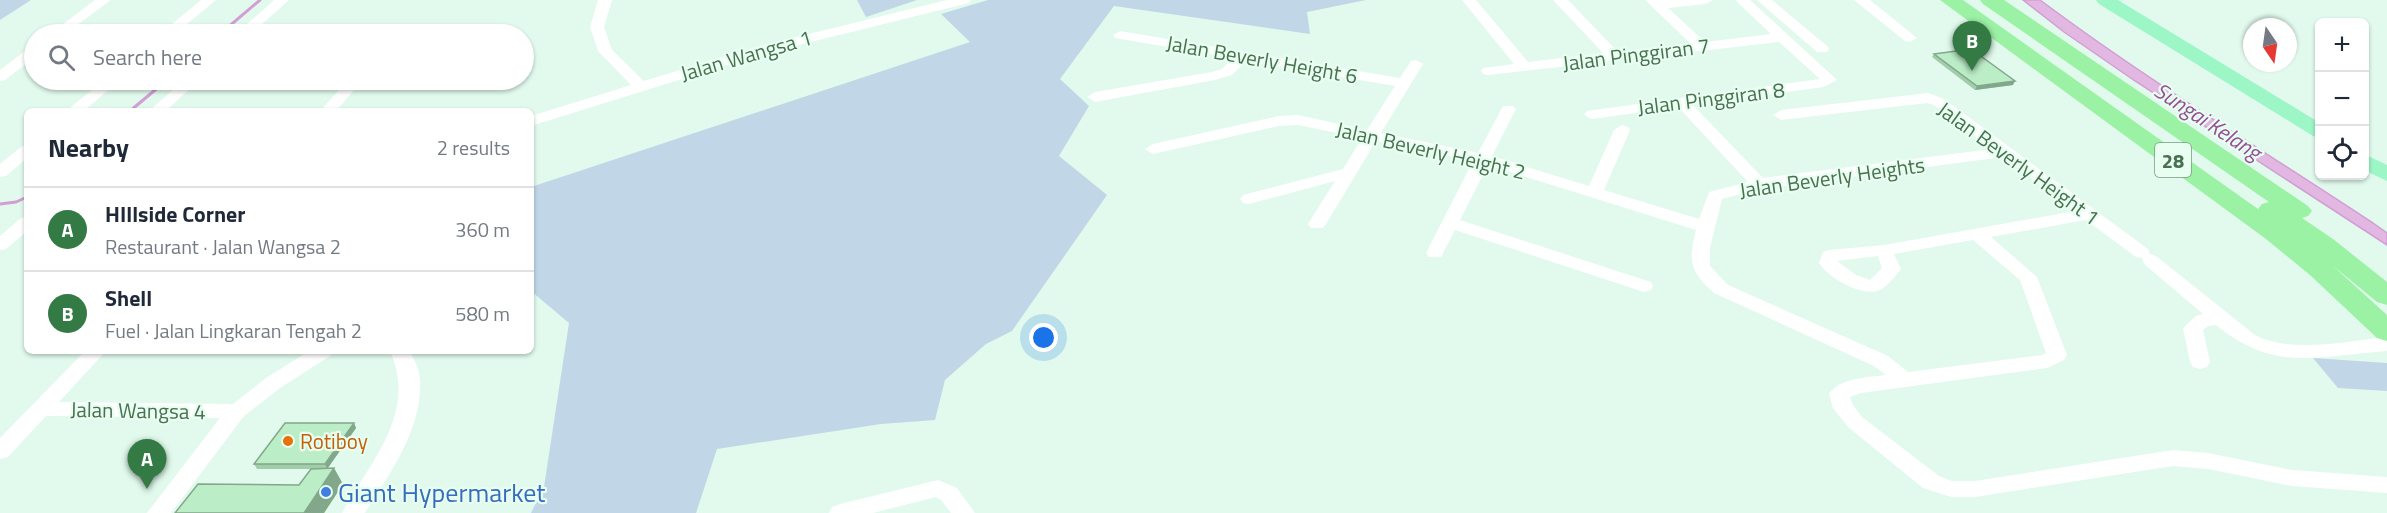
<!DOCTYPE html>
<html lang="en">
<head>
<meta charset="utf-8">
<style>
  :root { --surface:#fff; --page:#f2f2f3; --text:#1f2937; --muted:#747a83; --line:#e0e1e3; --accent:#347a45 }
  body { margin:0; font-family:"Titillium Web",sans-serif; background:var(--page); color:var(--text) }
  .controls { position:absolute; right:18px; top:18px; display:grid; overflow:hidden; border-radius:9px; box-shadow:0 2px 4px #0004 }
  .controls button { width:54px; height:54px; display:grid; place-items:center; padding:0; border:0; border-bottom:2px solid var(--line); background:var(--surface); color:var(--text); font:30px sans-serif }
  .compass { position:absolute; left:2243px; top:18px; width:54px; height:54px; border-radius:50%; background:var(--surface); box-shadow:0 2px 4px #0004; rotate:167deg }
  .you { position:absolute; left:1044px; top:338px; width:21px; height:21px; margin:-15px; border:4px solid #fff; border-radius:50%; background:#1a73e8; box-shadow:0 0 0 9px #1a73e833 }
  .badge { display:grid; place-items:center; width:39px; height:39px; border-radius:50%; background:var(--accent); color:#fff; font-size:20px; font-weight:700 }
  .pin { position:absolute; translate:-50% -50px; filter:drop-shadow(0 2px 3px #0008) }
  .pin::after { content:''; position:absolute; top:32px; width:21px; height:18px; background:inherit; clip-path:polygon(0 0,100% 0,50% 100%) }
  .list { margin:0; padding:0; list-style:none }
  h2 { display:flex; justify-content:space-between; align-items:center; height:78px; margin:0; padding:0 24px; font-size:26px }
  h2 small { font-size:20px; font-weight:400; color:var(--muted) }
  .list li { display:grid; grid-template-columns:39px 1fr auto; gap:18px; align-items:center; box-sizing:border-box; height:84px; padding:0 24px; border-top:2px solid var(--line) }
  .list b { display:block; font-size:22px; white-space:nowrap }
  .list p { margin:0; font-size:20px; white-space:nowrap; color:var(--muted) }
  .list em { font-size:20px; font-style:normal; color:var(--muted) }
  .icon { flex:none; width:33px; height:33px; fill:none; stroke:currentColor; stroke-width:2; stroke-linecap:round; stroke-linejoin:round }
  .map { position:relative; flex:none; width:2387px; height:513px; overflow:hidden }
  .search { position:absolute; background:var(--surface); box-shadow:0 2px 4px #0004; left:24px; top:24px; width:510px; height:66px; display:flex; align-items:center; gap:15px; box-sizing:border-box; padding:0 21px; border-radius:33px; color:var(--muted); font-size:22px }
  .panel { position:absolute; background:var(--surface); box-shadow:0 2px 4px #0004; left:24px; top:108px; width:510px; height:246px; border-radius:9px }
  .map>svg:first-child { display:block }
</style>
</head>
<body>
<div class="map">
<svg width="2387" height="513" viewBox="0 0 2387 513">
  <rect width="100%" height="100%" fill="#e1faed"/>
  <g fill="#c1d6e7">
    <polygon points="0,0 31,0 0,20"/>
    <polygon points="857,0 917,0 866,17"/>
    <polygon points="988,0 1366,0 1307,12 1310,34 1114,6 1060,79 1089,106 1059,156 1107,195 1012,331 986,344 945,380 935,420 881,424 717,449 696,513 531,513 544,487 569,323 531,291 531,187 970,42 941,14"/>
    <polygon points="2313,358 2387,363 2387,391 2338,388"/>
  </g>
  <path fill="#e2b8e2" stroke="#d39ed3" stroke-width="1.5" d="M2023,0H2040C2147,80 2261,149 2373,223L2387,233V245L2135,81L2064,32Z"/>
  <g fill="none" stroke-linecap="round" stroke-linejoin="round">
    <g stroke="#d39ed3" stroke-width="3">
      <polyline points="220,34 260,0"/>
      <polyline points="130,111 167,80"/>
      <polyline points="0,204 16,202 27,197"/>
    </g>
    <g fill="#fff" fill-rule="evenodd">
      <polygon points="95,0 111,0 65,34 50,34"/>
      <polygon points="201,0 216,0 175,34 160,34"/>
      <polygon points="274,0 289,0 251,34 236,34"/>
      <polygon points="598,0 612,0 604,27 612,50 644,81 752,48 947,0 971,0 969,3 762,54 531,126 531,116 631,85 598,51 590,27"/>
      <path d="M1462,0H1476L1528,62L1603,53L1553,0H1568L1618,52L1690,43L1645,0H1713L1706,4L1668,8L1705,42L1771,34L1735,0H1750L1837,80L1824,87L1693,105L1763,178L1992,149L1934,105L1927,103L1781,120L1773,115L1781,110L1928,93L1944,99L2148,249L2150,254L2156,256L2255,335C2291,354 2347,341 2387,337V351C2318,356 2274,373 2216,325L2208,326L2203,330L2210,362L2207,367L2200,369L2193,367L2190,362L2183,328L2196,316L2203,314L2144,264L2142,258L2136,257L2086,220L1991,237L2037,277L2067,355L2064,360L2047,368L1861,393L1850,397L1853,405L1862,417L1939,476L1952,481H1975L2173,450L2208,453L2292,470L2387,477V493L2292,486L2208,469L2173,466L1975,497H1951L1923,488L1848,427L1833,408L1829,394C1839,378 1869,377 1886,375L1874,366L1714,293C1690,272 1688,261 1696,230L1488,165L1460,220L1651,282L1653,286L1651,290L1644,292L1455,230L1441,257H1429L1426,253L1473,161L1376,141L1326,224L1323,228H1311L1308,224L1335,181L1249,204L1243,203L1240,199L1243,195L1343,169L1362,138L1298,125L1279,126L1153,154L1145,149L1153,144L1279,116L1298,115L1367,130L1395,86L1246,61L1232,75L1215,80L1095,102L1087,97L1095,92L1212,72L1222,69L1232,58L1115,38L1113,35L1120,31L1400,78L1411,61L1416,60L1423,64L1381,133L1478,153L1503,106H1513L1516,109L1492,156L1589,186L1614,130L1622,125L1628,127L1630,130L1604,190L1699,219L1709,192L1748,182L1678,107L1592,119L1587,117L1584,114L1587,111L1820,79L1779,42L1488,75L1483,74L1481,71L1483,68L1514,64ZM2003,157L2075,211L1884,245L1829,250L1823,252L1819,263C1829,278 1858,295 1877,291C1885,289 1896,276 1901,269L1894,254L1973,240L2020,280L2046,353L2042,355L1908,372L1888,356L1728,285L1710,266V248L1722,199L1760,189ZM1878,256L1882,268L1870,280L1856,275L1837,261Z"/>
      <polygon points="1757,0 1772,0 1827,46 1829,49 1827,52 1817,52"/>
      <polygon points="1854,0 1870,0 1917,38 1910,42 1905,41"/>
      <polygon points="34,47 34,58 5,80 0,81 0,70 29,48"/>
      <polygon points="104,80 120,80 84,111 66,111"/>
      <polygon points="184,80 199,80 166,111 149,111"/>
      <polygon points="348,80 363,80 336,111 320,111"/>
      <polygon points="27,145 27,158 6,176 0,177 0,164 21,147"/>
      <polygon points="27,217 27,231 6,249 0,250 0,236 21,218"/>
      <polygon points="85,351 106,351 59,402 233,404 266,378 309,351 333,351 330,356 280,388 244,416 171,513 147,513 220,418 46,416 8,457 0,459 0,438"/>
      <path d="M390,351H410C413,358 417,365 419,372C427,423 390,473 365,513H342C370,461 418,414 390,351Z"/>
      <polygon points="938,480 957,488 975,513 951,513 941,500 936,497 873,513 829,513 832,507 840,504"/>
    </g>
    <g fill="#9df6c6" fill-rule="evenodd">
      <polygon points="2096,0 2118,0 2320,123 2320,138 2313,136 2099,4"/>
      <polygon points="2364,154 2387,165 2387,181 2364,170"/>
    </g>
    <polygon fill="#9bf1a4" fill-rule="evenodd" points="1940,0 1963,0 2258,209 2262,204 2269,202 1983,4 1980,0 2004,0 2308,206 2312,211 2308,216 2302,218 2333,239 2387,282 2387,305 2377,302 2332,265 2387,315 2387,341 2377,338 2310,275 2266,239"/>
  </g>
  <g fill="#a1cdab">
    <polygon points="1934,54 2013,85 1975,90 1932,57"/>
    <polygon points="354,423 356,428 328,468 343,484 324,513 175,513 299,485 313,469 257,469 254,464"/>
  </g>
  <g fill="#83a78b">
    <polygon points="2015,81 2013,85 1975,90 1977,86"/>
    <polygon points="354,423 356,428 327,469 325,464"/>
    <polygon points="334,468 343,484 324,513 304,513"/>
  </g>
  <g fill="#bbeec7" stroke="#83a78b" stroke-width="1.5">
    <polygon points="1971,49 2015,81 1977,86 1934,54"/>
    <polygon points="285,423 354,423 325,464 254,464"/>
    <polygon points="334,468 304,513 175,513 198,484 299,485 311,469"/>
  </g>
  <circle fill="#e8710a" stroke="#e7fef1" stroke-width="2" cx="288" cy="441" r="6"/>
  <circle fill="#3f7fe0" stroke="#e7fef1" stroke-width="2" cx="326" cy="492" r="6"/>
  <g text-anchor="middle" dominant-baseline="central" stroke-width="4.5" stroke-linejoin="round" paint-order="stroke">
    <rect fill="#e7fef1" stroke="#799b81" stroke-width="1.5" x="2155" y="143" width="36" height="34" rx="4.5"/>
    <g font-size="20" font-weight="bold" fill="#4a7051">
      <text x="2173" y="160">28</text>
    </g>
    <g font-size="21" fill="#4a7051" stroke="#e7fef1">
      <text transform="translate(1636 54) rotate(-7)">Jalan Pinggiran 7</text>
      <text transform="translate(746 55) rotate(-16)">Jalan Wangsa 1</text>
      <text transform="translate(1262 59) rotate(10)">Jalan Beverly Height 6</text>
      <text transform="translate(1711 98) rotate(-7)">Jalan Pinggiran 8</text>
      <text transform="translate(1431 150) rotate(13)">Jalan Beverly Height 2</text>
      <text transform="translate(2019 163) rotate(36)">Jalan Beverly Height 1</text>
      <text transform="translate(1832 177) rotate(-8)">Jalan Beverly Heights</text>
      <text transform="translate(138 410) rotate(1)">Jalan Wangsa 4</text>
    </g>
    <g font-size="21" fill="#c56008" stroke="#e7fef1" text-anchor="start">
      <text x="300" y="441">Rotiboy</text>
    </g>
    <g font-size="22" font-style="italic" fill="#964e96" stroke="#e7fef1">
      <text transform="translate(2208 121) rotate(33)">Sungai Kelang</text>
    </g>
    <g font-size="26" fill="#366cbe" stroke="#e7fef1" text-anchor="start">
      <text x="338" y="492">Giant Hypermarket</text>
    </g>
  </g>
</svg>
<div class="controls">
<button>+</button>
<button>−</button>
<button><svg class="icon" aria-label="locate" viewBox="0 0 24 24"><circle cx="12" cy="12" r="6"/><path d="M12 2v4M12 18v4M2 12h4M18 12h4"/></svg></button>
</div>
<svg class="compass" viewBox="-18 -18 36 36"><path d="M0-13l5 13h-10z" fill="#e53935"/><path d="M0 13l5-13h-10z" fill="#747a83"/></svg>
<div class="you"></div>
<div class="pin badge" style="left:147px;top:489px">A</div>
<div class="pin badge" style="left:1972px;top:71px">B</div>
<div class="search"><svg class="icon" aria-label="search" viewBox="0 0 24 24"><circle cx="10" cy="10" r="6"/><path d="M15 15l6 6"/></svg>Search here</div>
<section class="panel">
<h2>Nearby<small>2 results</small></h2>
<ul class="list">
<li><span class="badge">A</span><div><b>HIllside Corner</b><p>Restaurant · Jalan Wangsa 2</p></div><em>360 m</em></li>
<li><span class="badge">B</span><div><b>Shell</b><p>Fuel · Jalan Lingkaran Tengah 2</p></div><em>580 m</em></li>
</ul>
</section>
</div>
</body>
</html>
